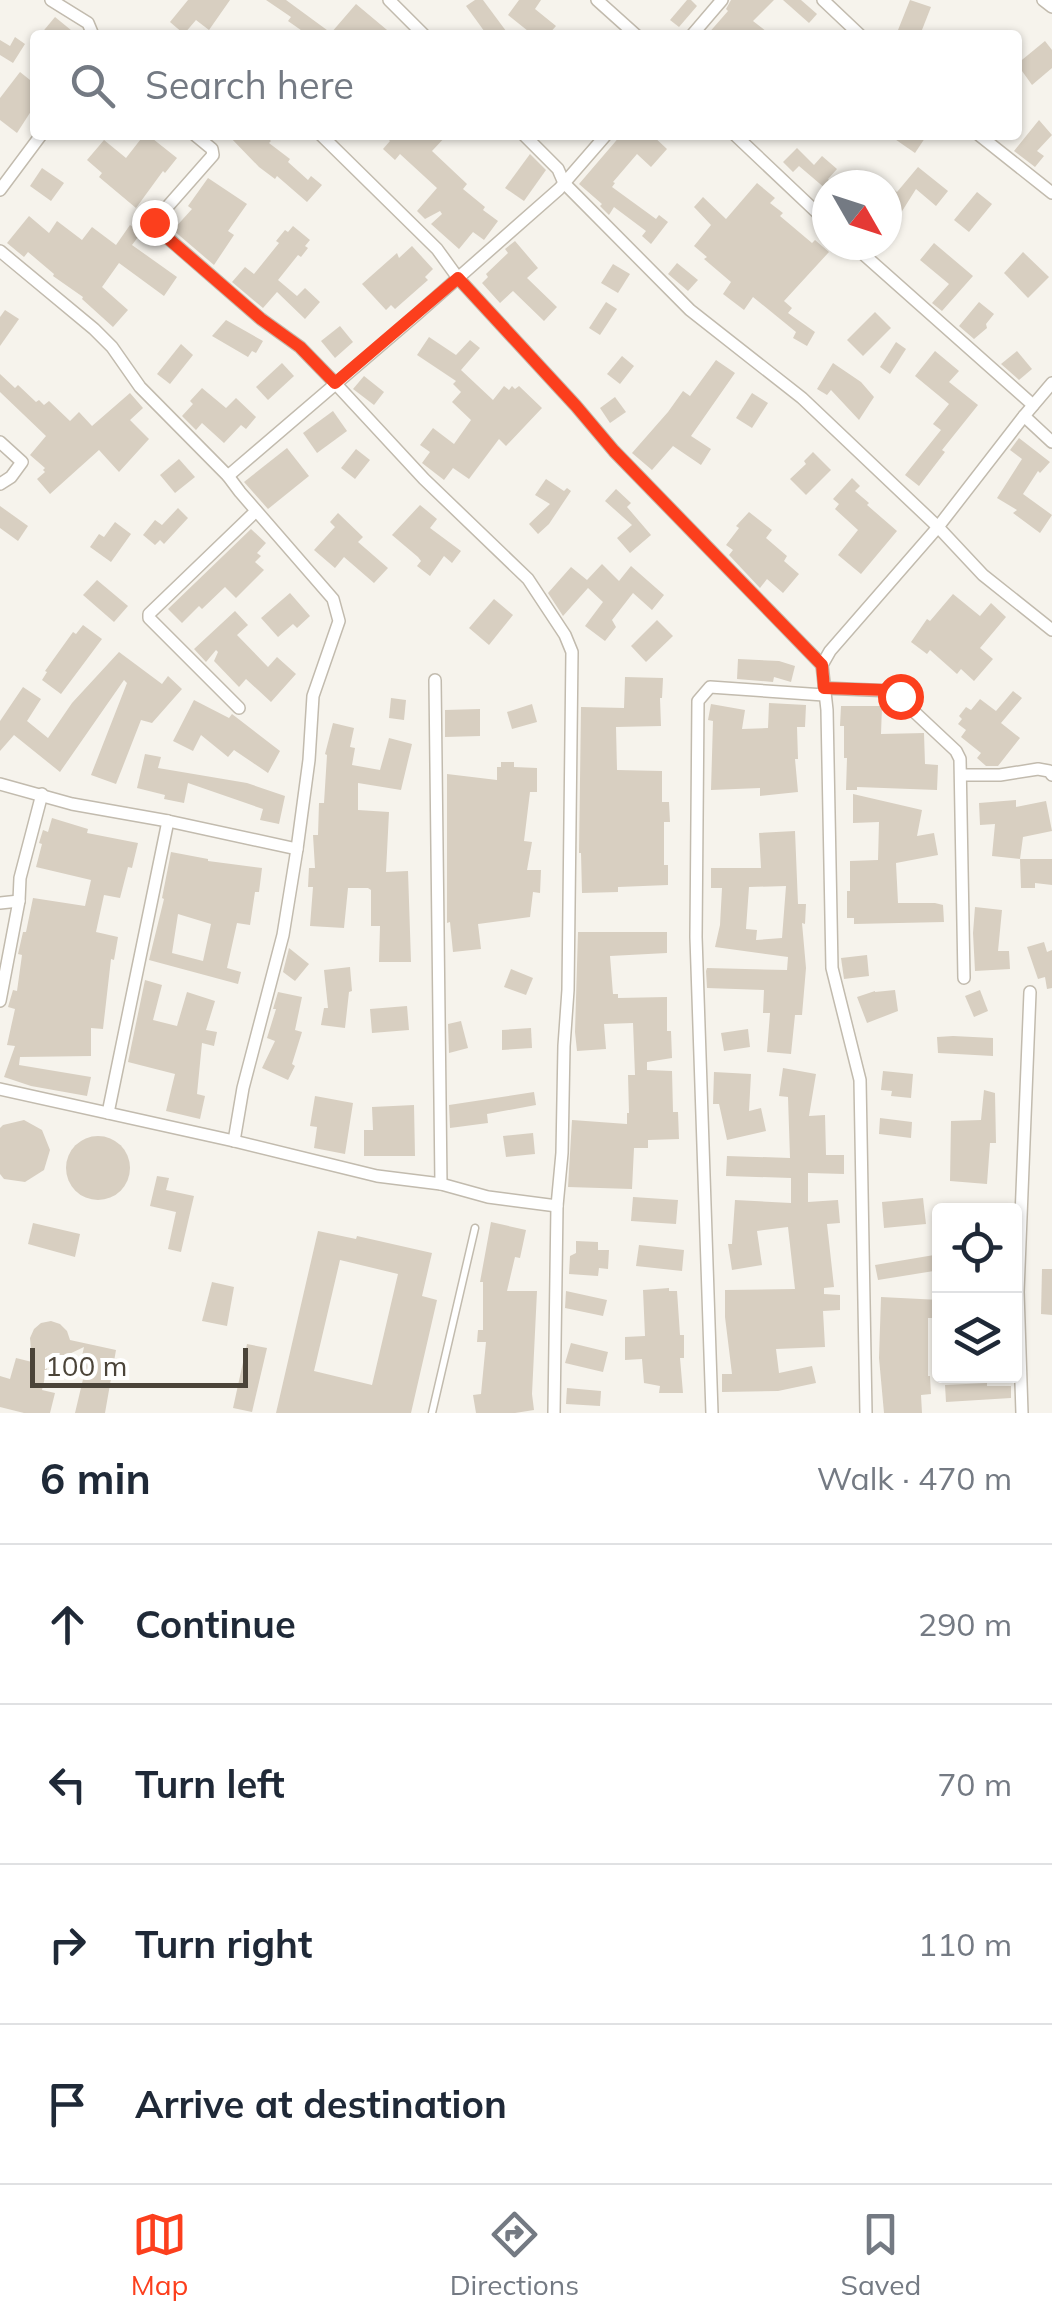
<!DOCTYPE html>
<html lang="en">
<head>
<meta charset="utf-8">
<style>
  :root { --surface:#fff; --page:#f6f6f7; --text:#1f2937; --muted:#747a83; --line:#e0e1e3; --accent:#fc3f1d }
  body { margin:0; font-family:Mulish,sans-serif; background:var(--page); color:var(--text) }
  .controls { position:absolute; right:30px; bottom:30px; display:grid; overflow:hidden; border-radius:10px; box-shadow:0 2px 8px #0004 }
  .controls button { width:90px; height:90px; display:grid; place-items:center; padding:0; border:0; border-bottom:2px solid var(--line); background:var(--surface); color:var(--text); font:50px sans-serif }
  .compass { position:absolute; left:812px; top:170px; width:90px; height:90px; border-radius:50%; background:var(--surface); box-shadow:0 2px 8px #0004; rotate:129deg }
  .scale { position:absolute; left:30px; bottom:25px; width:218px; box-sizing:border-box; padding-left:10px; border:5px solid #4b4439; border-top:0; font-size:28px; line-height:35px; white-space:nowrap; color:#4b4439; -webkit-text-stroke:8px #fff; paint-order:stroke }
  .stop { position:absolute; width:30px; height:30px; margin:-22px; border:8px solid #fc3f1d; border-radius:50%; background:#fff }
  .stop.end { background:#fc3f1d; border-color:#fff; box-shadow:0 2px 10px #0008 }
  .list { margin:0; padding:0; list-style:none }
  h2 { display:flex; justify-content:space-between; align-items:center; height:130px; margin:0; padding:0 40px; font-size:42px }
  h2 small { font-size:32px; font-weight:400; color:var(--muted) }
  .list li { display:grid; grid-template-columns:65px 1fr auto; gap:30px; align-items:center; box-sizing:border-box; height:160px; padding:0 40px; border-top:2px solid var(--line) }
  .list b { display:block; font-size:38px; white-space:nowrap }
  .list em { font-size:32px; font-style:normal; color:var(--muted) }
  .icon { flex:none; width:55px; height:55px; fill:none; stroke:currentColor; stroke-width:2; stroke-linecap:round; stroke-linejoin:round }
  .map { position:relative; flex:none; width:1052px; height:1413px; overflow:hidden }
  .search { position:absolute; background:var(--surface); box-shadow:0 2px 8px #0004; left:30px; right:30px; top:30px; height:110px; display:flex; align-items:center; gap:25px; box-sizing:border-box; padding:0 35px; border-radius:10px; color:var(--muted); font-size:38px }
  .sheet { height:770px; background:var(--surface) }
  nav { display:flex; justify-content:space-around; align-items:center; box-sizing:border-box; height:140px; border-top:2px solid var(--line); background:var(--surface); font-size:28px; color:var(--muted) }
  nav a { display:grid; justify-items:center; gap:5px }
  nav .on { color:var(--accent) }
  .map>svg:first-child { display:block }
</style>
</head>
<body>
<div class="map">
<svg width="1052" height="1413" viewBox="0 0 1052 1413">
  <rect width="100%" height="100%" fill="#f6f3ec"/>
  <g fill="#d8cfc1" fill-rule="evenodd">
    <polygon points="188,0 230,0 209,30 196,20 184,34 170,22"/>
    <polygon points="266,0 286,0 331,33 356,4 393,35 308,35 288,21 291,17"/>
    <polygon points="475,0 483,0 509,35 487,35 466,6"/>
    <polygon points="519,0 541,0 535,9 556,26 548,35 533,35 508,15"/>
    <polygon points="687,0 691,0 697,6 679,27 670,20"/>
    <polygon points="731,0 774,0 753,21 771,35 707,35 728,11 726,9"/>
    <polygon points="783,0 801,0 817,14 809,23"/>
    <polygon points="910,0 931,7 920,35 896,35"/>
    <polygon points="55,17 77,35 40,35"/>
    <polygon points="15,37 25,44 13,63 0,55 0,40 10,46"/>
    <polygon points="1045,41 1052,50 1052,68 1032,85 1017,64"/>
    <polygon points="20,72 35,84 35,105 17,133 0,120 0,98"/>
    <polygon points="1039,120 1052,135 1037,151 1044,156 1035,167 1014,151"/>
    <polygon points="144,135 148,135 177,158 165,173 163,171 136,208 99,177 102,173 87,160 104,140 126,158"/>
    <polygon points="228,135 265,135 271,141 269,143 290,159 288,162 308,180 311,176 322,185 307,202 277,176 275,179 259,167"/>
    <polygon points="384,135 447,135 432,151 467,184 463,189 485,207 483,210 498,221 484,240 473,232 459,249 431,224 442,214 440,211 425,219 417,211 437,188 400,154 395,160 383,149 390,141"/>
    <polygon points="621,135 652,135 667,149 651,167 637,154 613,182 615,183 612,187 656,219 659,215 668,222 651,244 642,236 646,231 614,207 609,215 600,206 602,204 579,184"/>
    <polygon points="889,135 927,135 915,153"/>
    <polygon points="797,148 814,165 822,156 837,169 828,179 832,183 827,185 826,189 799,166 793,172 783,162"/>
    <polygon points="530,154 546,170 524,201 505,188"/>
    <polygon points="918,167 948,191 936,206 916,189 887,235 887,183 897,192"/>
    <polygon points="42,168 64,183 51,201 30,186"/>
    <polygon points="208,178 247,204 228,231 234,235 214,265 173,230 192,209 188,206"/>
    <polygon points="757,183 775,198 770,203 783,213 780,216 812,243 815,240 829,252 784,301 792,308 788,313 815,332 807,346 793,338 796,332 753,297 744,310 723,294 731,282 704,259 707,257 694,246 711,225 694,207 703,197 726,219"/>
    <polygon points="977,192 992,204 969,232 954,220"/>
    <polygon points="29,216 49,233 57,221 82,240 92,227 116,245 130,225 141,233 132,245 177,277 164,296 119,263 102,287 128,310 113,327 82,299 83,297 53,276 54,274 28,252 24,257 7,243"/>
    <polygon points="293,226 310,240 305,246 308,248 301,257 298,255 278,280 297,296 305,288 320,302 305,319 277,292 263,308 232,282 245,267 254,274 279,243 276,241 285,230 288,232"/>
    <polygon points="515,241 538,268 527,278 557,307 544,321 513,291 500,303 482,283 488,277 486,274 508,253 505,249"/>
    <polygon points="934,243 973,276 942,311 932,303 949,284 920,260"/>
    <polygon points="412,246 433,269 425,277 428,280 395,309 391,305 386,310 362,284 397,253 399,258"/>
    <polygon points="1023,252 1049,277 1028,298 1004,273"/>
    <polygon points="677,263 698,280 688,291 668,274"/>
    <polygon points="613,264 630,274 618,293 601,283"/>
    <polygon points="606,302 617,309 600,335 589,328"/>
    <polygon points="979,302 994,314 986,324 987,328 974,339 959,326"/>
    <polygon points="5,310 19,319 0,346 0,317"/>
    <polygon points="875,312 891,328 863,356 847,340"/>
    <polygon points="226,320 263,341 256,353 252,351 248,357 212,336"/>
    <polygon points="340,326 353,342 335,358 321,341"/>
    <polygon points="429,337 456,355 470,340 480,348 461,370 493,400 504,386 509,390 512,386 515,389 519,386 542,408 506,446 499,439 469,479 453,468 444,480 422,463 430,452 420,445 433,428 454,444 471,420 452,402 461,392 453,384 456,381 417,355"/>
    <polygon points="896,342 906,349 890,374 880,367"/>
    <polygon points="181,344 193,355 170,384 157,374"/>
    <polygon points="935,351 959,371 949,382 978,405 942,450 945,452 919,486 905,475 941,430 933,424 949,404 915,376"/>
    <polygon points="1017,351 1032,369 1019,380 1001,364"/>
    <polygon points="622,356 634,366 620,384 607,374"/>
    <polygon points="716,360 735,373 691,436 711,449 701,465 673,446 652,470 632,453 668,412 683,391 690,396"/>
    <polygon points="282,363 294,376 268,400 256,387"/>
    <polygon points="833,363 861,382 874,397 859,420 831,390 827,395 817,389"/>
    <polygon points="0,374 15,388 18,385 36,402 39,400 44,405 49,401 70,421 79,412 92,426 130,393 143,408 130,420 149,439 119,472 99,450 50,494 37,479 45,472 43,470 45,468 30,455 46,436 0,392"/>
    <polygon points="364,376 384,392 374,405 353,389"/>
    <polygon points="202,388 226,408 236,398 256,417 246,429 241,425 224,443 202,423 196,430 182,416 193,404 190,401"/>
    <polygon points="752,393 768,403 752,428 736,418"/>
    <polygon points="615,397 626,412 610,423 600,408"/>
    <polygon points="333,411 347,431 317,453 303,433"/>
    <polygon points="1019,438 1050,462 1040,473 1038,471 1023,494 1052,515 1040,533 1013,513 1017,510 997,498 1022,459 1010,450"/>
    <polygon points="287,448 309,476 268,509 244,482"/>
    <polygon points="356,449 370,460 355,479 341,468"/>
    <polygon points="813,452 831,470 806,495 790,479 806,464 804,461"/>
    <polygon points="179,459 195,477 175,493 160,475"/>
    <polygon points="852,478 860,486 855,491 869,503 867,505 897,531 861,574 838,555 858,530 835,509 839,504 833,499"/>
    <polygon points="546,479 564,491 567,488 571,491 549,524 538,534 529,524 550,504 535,495"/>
    <polygon points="616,489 631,503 627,507 651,535 630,553 617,538 632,525 605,501"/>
    <polygon points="420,505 437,519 430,528 461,551 452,563 444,556 430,576 417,566 421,561 418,557 392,535"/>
    <polygon points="0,506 28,526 18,541 0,528"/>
    <polygon points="178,508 188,518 164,544 160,540 155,545 143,535 155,520 162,525"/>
    <polygon points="749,512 772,530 766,538 787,556 784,561 799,574 783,593 767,579 760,588 729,555 733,550 726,545 739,528 736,526"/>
    <polygon points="338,513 363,537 358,542 388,568 374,583 344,557 335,568 314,550 335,527 330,522"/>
    <polygon points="115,522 131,534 111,562 90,547 99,534 104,537"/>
    <polygon points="251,529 266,543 257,553 261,556 255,562 264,570 236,598 225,587 202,609 199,606 182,623 168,609"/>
    <polygon points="602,564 619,581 631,566 664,595 652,610 633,593 612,620 616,627 605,641 585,626 603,602 588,588 563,616 548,593 571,567 587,580"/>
    <polygon points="97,580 128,606 114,622 83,595"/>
    <polygon points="290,593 310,616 297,628 293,624 278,637 261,618"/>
    <polygon points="953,594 980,616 991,603 1006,617 980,648 993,659 974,681 961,669 957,674 930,650 927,654 911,642 927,619 930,621"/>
    <polygon points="494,599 513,615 489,645 469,628"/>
    <polygon points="235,611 248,625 237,635 268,667 277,657 296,674 271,702 246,679 239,687 214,661 218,652 216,650 206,662 194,649"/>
    <polygon points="657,620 673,636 646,662 631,646"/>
    <polygon points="83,625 102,639 61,694 42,680 47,672 45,671 73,632 76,634"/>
    <polygon points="119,652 162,684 168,676 182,689 152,723 141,720 116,784 91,775 127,683 124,680 60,772 14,735 0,751 0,721 23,687 41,699 27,721 48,738 72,703"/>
    <polygon points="738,659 779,661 795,666 791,682 774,677 773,682 737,679"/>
    <polygon points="625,677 663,678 662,698 660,698 661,726 616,727 617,770 662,771 662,802 669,802 670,822 664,822 664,865 668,865 668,885 618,887 618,892 582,893 581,853 579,853 581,707 624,708"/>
    <polygon points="1013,691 1022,698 1001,723 1020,738 998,766 986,766 977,758 981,753 961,737 966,730 958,724 962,719 959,716 966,707 971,710 980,699 996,711"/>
    <polygon points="391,698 406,700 404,720 389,718"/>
    <polygon points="194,700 229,718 232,714 280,751 268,773 234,750 228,757 201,735 193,751 173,741"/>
    <polygon points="769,703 806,705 805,727 797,727 798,759 795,759 798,792 760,796 760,788 711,790 713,721 708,720 711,704 745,710 742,729 768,728"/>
    <polygon points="532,704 537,722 512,729 507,712"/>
    <polygon points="841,706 882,706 881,734 924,733 925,764 938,765 937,790 857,787 857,790 846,790 847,758 844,758 844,726 840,726"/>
    <polygon points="480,709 480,736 445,737 445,710"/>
    <polygon points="333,723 354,728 350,747 355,748 352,765 380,770 389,738 412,744 401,790 358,783 358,810 389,812 386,872 408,871 411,962 379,962 380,926 371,926 371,890 368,888 348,888 344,928 310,926 313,887 308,887 309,868 315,868 313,835 318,835 319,803 324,803 327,755 325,754"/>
    <polygon points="145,754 161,757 158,768 247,783 285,796 279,824 260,820 263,809 188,783 184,803 164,799 165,795 137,788"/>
    <polygon points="501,762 514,762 514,767 537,768 537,792 530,792 524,841 532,842 527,870 541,870 540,893 533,892 530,917 478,924 481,949 453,952 450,922 447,923 447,774 497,780 497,767 501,767"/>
    <polygon points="853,794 922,810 917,836 934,833 938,855 896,863 898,903 935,903 943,905 944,922 854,924 854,918 847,918 847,891 850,891 850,861 878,860 879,822 853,823"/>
    <polygon points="1016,800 1016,807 1046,801 1052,831 1023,837 1020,859 992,856 995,824 980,825 979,803"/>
    <polygon points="52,818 88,829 87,833 138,843 132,868 128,867 120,898 104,895 96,932 118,937 114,960 111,959 103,1029 91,1028 91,1056 20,1057 19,1065 91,1077 87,1096 31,1086 4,1077 15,1046 7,1045 15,1009 8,1007 13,990 17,991 22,955 18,954 23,932 26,932 33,898 85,906 91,880 36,867 42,844 39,843 43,830 48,832"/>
    <path d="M795,831L798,904H806L805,924L802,923L806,968L802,1015H795L791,1054L767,1052L770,1013H763L764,990L707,988L706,971L707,968L787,970L788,957L715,947L720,925L722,888H711V868H761L759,833ZM786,886L782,938L756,940L757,930L746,929L749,887Z"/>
    <path d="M171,852L208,859V861L262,868L259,892H255L250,925L237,923L227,968L241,972L238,984L149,960L164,899L162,898ZM178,914L211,924L203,961L172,953Z"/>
    <polygon points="1020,859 1052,859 1052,885 1035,883 1035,888 1021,888"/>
    <polygon points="975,907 1002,910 998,951 1009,951 1010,969 975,971 973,933"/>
    <polygon points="578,932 667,932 667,953 610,956 613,994 618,994 618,998 667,997 667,1031 671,1031 672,1058 647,1062 647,1070 672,1071 673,1112 678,1112 679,1139 648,1140 648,1148 634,1148 632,1189 568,1187 572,1120 627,1124 627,1113 629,1113 628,1075 635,1075 633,1023 604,1024 606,1049 577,1051 575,1032"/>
    <polygon points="1044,942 1047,952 1052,950 1052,988 1047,989 1045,977 1038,979 1027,947"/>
    <polygon points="289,948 309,964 295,981 283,972"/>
    <polygon points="867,955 869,976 844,979 841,958"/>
    <polygon points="350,967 352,991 349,992 345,1028 321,1025 324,1008 328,1008 324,970"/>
    <polygon points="511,969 533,978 526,995 504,987"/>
    <polygon points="145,980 162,985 153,1020 177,1026 187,992 215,1001 206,1030 217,1032 214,1046 202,1043 197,1094 205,1096 200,1119 166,1111 175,1074 128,1062"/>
    <polygon points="895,990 898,1011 867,1023 857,997 875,991 875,992"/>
    <polygon points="980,990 988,1011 974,1017 965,996"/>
    <polygon points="278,992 302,997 295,1030 302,1032 292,1064 295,1066 288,1080 262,1068 275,1041 267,1038 276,1009 273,1009"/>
    <polygon points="407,1006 409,1030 372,1033 370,1009"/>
    <polygon points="461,1021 468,1048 449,1053 448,1024"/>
    <polygon points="531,1028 532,1048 502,1050 502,1030"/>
    <polygon points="748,1029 750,1047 724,1051 721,1033"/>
    <polygon points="953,1036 993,1038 993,1056 938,1053 937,1037"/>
    <polygon points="783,1068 816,1074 809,1116 825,1115 826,1155 844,1155 844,1174 808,1173 808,1202 838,1200 840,1223 827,1224 834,1287 824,1288 824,1294 840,1295 840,1310 823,1311 825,1347 776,1349 779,1373 812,1366 816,1383 778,1391 722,1392 722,1374 732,1374 725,1317 725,1290 795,1289 788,1227 757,1231 762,1265 732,1270 728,1244 732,1244 735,1200 791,1203 791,1178 726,1176 727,1156 790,1158 788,1097 779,1096"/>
    <polygon points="883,1071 913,1074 911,1098 891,1096 892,1091 881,1090"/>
    <polygon points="714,1072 751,1074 749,1111 761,1108 766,1131 727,1140 719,1104 713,1104"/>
    <polygon points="984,1090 995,1093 996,1143 990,1143 987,1184 950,1181 951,1121 981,1120"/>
    <polygon points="534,1092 536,1105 487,1114 488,1123 450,1128 449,1105"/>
    <polygon points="315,1096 353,1103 345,1154 314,1148 317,1127 310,1126"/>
    <polygon points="414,1105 415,1156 364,1156 364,1130 373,1130 372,1107"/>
    <polygon points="880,1118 912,1122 911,1138 879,1134"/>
    <polygon points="24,1120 42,1130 50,1150 44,1170 25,1182 4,1179 0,1174 0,1128 3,1125"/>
    <polygon points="533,1133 535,1154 506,1157 503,1136"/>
    <circle cx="98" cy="1168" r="32"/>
    <polygon points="157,1176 169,1178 166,1190 194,1196 181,1252 168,1249 176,1212 150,1206"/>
    <polygon points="633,1197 678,1200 676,1224 631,1221"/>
    <polygon points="923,1198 926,1224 884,1228 882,1202"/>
    <polygon points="491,1222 526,1230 520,1258 515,1257 507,1291 537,1291 532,1394 534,1410 515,1413 476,1413 473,1395 481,1394 486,1342 477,1342 478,1330 483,1330 483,1282 480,1282"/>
    <polygon points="33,1223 80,1234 75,1257 28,1244"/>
    <path d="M318,1231L356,1239L357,1236L432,1253L422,1296L437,1300L411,1413H276ZM340,1260L398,1274L372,1385L314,1371Z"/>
    <polygon points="576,1241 598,1242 598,1250 609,1250 608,1269 599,1268 598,1276 569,1274 570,1256 576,1253"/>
    <polygon points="639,1245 684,1250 682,1271 636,1266"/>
    <polygon points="940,1254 940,1270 878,1280 875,1265"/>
    <polygon points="1042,1269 1052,1269 1052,1315 1041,1314"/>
    <polygon points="212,1282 234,1287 227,1326 202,1321"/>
    <polygon points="669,1288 669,1291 677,1291 680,1335 684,1335 684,1358 680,1358 683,1393 659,1393 660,1386 644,1383 642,1359 625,1360 625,1337 645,1336 643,1290"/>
    <polygon points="566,1291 607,1300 603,1316 565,1308"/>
    <polygon points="881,1297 940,1300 940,1318 928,1318 928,1376 930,1376 931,1394 921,1395 922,1413 884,1413 879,1358"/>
    <polygon points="51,1321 60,1324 67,1331 70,1340 116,1350 105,1413 75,1413 84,1375 78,1374 84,1347 48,1364 42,1390 55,1393 50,1413 24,1413 0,1407 0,1376 10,1379 16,1358 32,1362 30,1338 34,1329 41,1323"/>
    <polygon points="571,1343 608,1352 603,1372 565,1363"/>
    <polygon points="247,1344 267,1348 252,1412 233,1408"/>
    <polygon points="987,1383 987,1386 1011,1386 1011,1398 946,1402 945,1385"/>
    <polygon points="567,1388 601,1391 600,1406 566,1404"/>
  </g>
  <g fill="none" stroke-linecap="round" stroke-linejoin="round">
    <defs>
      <polyline id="service" points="432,1413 475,1228"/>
      <g id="minor">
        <polyline points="51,0 88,23 93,35"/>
        <polyline points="389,0 424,35"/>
        <polyline points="597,0 636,35"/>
        <polyline points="823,0 860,35"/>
        <polyline points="1043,0 1052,7"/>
        <polyline points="692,35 722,0"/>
        <polyline points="195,135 212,149 213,155 154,222 154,226 261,319 300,347 335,383 424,479 528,579 565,635 572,652 568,990 564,1046 562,1153 557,1206 554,1413"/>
        <polyline points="321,135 437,249 458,278 576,406 614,451 822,665"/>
        <polyline points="524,135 558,169 564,183 690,310 802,398 938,527 983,575 1052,630"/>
        <polyline points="735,135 827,222"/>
        <polyline points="979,135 1052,193"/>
        <polyline points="0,190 41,135"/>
        <polyline points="853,245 1033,405"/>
        <polyline points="0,251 94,329 112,347 140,387 228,476 240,492 333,599 339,621 313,696 309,760 297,849 283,935 243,1088 234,1141"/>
        <polyline points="1024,416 1052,442"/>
        <polyline points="0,442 22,462 11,477 0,484"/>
        <polyline points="228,476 416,315 559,189 606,135"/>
        <polyline points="435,680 441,1184"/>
        <polyline points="824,688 892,691 956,751 960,759 964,978"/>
        <polyline points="239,708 149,618 149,614 256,511"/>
        <polyline points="962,775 1000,775 1038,769 1049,771 1052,775"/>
        <polyline points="0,784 72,804 168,821 297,849"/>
        <polyline points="0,903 19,901"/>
        <polyline points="0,1001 19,901 20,878 42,794"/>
        <polyline points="0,1089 234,1141 377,1176 441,1184 488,1197 557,1206"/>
        <polyline points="108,1113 168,821"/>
        <polyline points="712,1413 696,937 698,701 710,687 824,695"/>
        <polyline points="866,1413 860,1080 832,968 827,710 822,665 830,651 938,527 1024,416 1052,383"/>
        <polyline points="1022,1413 1018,1292 1030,992"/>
      </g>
    </defs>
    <use href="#service" stroke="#c2bbae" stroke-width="9"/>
    <use href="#minor" stroke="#c2bbae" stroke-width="14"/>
    <use href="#service" stroke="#fff" stroke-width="6"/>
    <use href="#minor" stroke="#fff" stroke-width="11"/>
  </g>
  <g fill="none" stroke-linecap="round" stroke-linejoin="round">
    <polyline stroke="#fc3f1d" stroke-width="12" points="154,222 156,228 261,319 300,347 335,383 458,278 576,406 614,451 822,665 824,688 885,690 900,696"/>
  </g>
</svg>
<div class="controls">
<button><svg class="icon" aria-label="locate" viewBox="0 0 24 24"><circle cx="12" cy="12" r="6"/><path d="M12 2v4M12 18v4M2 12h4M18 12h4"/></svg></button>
<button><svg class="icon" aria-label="layers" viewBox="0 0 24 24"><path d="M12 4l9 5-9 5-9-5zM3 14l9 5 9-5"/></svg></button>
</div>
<svg class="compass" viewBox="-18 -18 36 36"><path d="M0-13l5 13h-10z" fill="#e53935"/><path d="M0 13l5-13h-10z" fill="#747a83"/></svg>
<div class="scale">100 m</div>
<div class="stop" style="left:900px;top:696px"></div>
<div class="stop end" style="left:154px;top:222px"></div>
<div class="search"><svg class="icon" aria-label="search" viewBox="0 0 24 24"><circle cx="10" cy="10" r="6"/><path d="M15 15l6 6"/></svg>Search here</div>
</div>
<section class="sheet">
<h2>6 min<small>Walk · 470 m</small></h2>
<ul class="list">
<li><svg class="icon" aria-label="ahead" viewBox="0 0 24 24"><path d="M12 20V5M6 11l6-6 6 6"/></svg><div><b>Continue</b></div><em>290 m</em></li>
<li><svg class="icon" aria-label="left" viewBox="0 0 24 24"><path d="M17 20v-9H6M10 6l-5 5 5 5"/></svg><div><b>Turn left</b></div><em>70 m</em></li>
<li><svg class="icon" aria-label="right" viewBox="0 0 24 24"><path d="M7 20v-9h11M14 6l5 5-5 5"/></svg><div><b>Turn right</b></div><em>110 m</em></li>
<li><svg class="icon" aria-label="arrive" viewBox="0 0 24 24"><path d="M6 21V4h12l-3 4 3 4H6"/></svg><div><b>Arrive at destination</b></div></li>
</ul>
</section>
<nav>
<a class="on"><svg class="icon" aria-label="map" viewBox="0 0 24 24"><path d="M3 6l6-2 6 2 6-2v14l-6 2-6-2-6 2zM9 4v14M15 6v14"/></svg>Map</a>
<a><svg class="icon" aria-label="directions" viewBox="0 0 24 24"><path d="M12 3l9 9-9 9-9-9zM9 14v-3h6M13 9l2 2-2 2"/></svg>Directions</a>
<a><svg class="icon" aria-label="saved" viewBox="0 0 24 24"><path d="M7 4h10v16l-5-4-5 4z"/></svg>Saved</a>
</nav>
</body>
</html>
